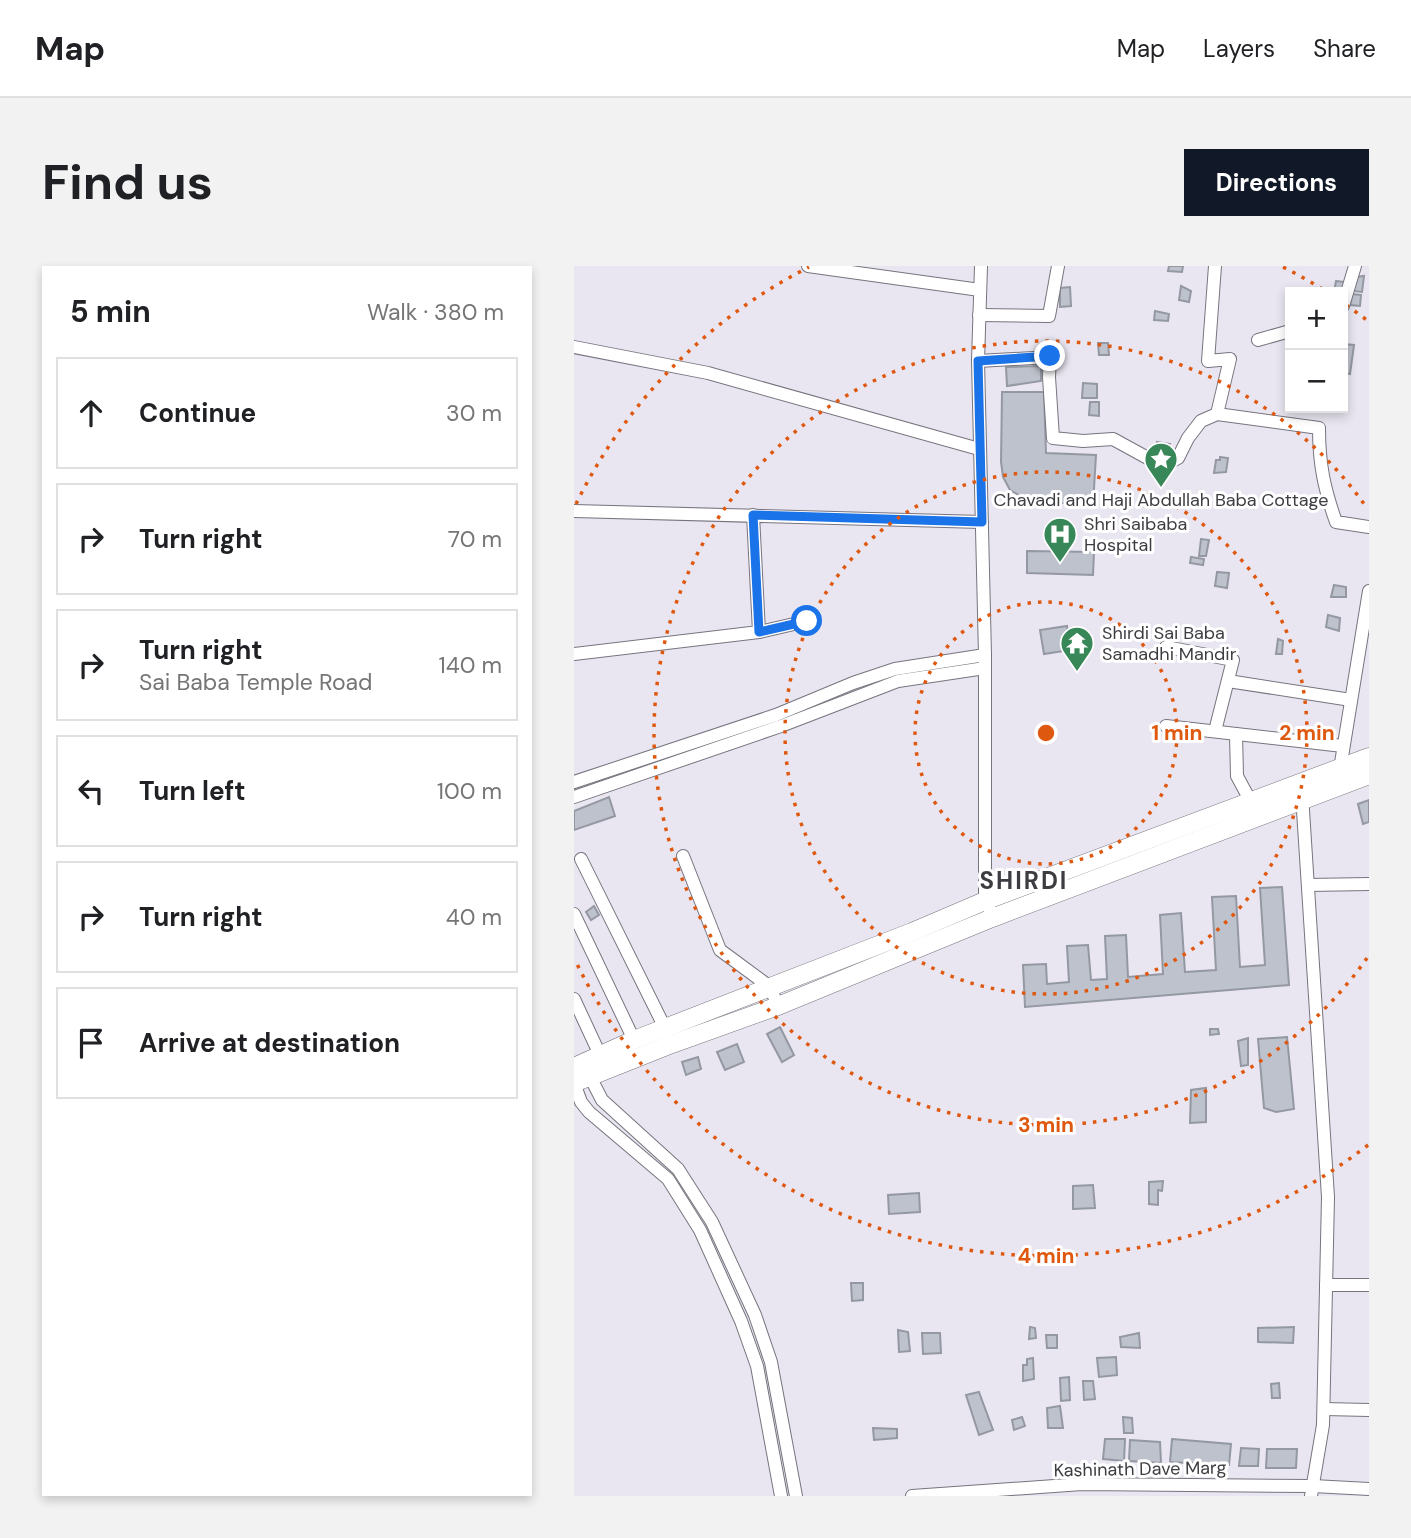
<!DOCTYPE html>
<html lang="en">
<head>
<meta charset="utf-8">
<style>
  :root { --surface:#fff; --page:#f2f2f2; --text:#202124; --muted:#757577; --line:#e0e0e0; --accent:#111827 }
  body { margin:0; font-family:"DM Sans",sans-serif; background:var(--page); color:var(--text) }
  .controls { position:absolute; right:21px; top:21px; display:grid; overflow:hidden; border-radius:0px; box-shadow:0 4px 10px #0003 }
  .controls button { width:63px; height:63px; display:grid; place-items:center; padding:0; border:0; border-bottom:2px solid var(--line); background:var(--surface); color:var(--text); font:35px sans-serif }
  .stop { position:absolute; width:21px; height:21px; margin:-16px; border:5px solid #1a73e8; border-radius:50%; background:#fff }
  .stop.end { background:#1a73e8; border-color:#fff; box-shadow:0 2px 7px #0008 }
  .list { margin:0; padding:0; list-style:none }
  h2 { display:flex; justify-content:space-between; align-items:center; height:91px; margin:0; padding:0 28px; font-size:30px }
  h2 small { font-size:23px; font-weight:400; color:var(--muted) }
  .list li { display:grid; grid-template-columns:46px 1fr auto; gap:21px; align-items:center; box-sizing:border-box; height:112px; margin:0 14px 14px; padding:0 14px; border:2px solid var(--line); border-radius:0px }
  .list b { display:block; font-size:26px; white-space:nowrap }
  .list p { margin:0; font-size:23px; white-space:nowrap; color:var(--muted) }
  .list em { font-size:23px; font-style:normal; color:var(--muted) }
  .icon { flex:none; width:38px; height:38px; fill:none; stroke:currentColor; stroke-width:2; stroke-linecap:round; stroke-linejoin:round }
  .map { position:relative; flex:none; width:795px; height:1230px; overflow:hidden; border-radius:0px }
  header { display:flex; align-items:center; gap:42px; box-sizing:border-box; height:98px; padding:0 35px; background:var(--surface); border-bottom:2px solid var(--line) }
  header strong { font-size:33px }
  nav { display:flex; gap:38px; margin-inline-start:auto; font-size:24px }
  .intro { display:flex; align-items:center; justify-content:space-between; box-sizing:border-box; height:168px; padding:0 42px }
  h1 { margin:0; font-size:49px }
  .button { padding:18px 32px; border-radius:0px; background:var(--accent); color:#fff; font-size:24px; font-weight:700 }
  main { display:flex; gap:42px; padding:0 42px }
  aside { flex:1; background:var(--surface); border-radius:0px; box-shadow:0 4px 10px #0003 }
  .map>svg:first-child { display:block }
</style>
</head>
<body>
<header>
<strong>Map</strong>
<nav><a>Map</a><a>Layers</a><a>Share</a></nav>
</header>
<div class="intro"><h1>Find us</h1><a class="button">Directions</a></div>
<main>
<aside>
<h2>5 min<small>Walk · 380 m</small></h2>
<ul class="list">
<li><svg class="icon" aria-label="ahead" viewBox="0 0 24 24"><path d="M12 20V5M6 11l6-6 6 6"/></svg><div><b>Continue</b></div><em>30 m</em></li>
<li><svg class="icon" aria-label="right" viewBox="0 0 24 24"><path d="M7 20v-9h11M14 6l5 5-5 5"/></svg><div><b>Turn right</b></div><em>70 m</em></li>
<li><svg class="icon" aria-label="right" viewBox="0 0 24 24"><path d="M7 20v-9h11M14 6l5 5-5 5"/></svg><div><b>Turn right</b><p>Sai Baba Temple Road</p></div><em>140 m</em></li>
<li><svg class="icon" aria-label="left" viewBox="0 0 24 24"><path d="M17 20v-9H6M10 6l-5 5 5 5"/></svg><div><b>Turn left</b></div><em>100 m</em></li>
<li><svg class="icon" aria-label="right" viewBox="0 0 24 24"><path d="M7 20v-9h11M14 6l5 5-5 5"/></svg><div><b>Turn right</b></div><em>40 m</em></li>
<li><svg class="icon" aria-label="arrive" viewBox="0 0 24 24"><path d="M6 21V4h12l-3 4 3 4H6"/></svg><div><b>Arrive at destination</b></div></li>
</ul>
</aside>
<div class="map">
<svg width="795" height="1230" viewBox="0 0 795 1230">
  <rect width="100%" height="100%" fill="#e9e6f1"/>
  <g fill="#bec2cc" stroke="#9498a2" stroke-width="2">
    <polygon points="595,0 609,0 608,6 594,5"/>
    <polygon points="790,10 788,26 779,25 782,11"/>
    <polygon points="762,15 772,16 769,26 760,26"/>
    <polygon points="607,20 617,25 615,36 605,34"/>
    <polygon points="496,21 497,40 486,41 486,22"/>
    <polygon points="778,28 787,29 786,40 776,39"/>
    <polygon points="581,45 595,48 594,55 580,54"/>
    <polygon points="524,77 534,77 535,89 525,89"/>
    <polygon points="769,78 780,79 776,108 769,107"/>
    <polygon points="467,100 467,115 433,120 432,101"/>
    <polygon points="509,117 523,118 523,132 508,132"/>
    <polygon points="428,126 470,126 472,187 522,189 519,239 455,235 436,224 429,211 427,196"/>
    <polygon points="516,136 525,136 525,150 515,149"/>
    <polygon points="583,176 596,178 593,190 581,188"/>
    <polygon points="646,191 654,192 652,206 640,207 642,194 646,194"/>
    <polygon points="627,273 635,274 632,290 625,290"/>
    <polygon points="453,285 520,286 519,309 453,307"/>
    <polygon points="617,291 630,293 629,299 616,297"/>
    <polygon points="643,306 655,307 653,322 641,320"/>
    <polygon points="760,319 772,321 772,331 757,331"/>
    <polygon points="754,349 766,352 765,365 752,361"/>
    <polygon points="493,360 496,384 470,388 466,364"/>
    <polygon points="704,373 709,375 708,388 702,388"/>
    <polygon points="35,531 41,550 0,564 0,545"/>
    <polygon points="795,534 795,556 789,558 784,538"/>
    <polygon points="708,621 715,719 451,741 449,699 472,698 473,718 495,716 493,680 514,679 517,714 533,713 531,670 552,669 554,711 589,708 586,649 607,647 611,706 642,704 638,631 662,630 666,701 691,699 686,622"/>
    <polygon points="20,640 25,649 17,654 12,646"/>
    <polygon points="206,761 220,789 208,796 193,768"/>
    <polygon points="636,763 644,763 645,768 636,769"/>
    <polygon points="713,771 720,843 702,846 690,842 684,773"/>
    <polygon points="674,772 674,799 667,800 664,775"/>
    <polygon points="163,778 170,796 151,804 143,786"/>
    <polygon points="124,791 127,803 112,809 108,796"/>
    <polygon points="632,822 632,856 616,857 617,824"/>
    <polygon points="589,915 588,925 584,924 584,939 575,938 575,916"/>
    <polygon points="519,919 521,942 499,943 499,920"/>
    <polygon points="345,927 346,946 315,948 314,929"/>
    <polygon points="277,1017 289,1017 289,1034 278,1035"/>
    <polygon points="456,1061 461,1062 462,1072 455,1073"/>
    <polygon points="720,1061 719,1077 684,1076 684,1062"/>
    <polygon points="324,1064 334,1066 336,1085 325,1086"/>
    <polygon points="348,1067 366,1067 367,1087 349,1088"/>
    <polygon points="565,1067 566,1082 547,1081 546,1071"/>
    <polygon points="472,1069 483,1069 483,1082 473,1082"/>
    <polygon points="542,1091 543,1109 525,1111 523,1092"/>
    <polygon points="459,1092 460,1113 449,1115 449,1099 453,1099 453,1093"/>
    <polygon points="495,1111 496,1134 487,1135 486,1112"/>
    <polygon points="509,1115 519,1115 521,1133 510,1134"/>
    <polygon points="705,1117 706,1132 698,1132 697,1118"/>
    <polygon points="405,1126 419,1164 405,1169 392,1129"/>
    <polygon points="486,1140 489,1162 474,1162 473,1142"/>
    <polygon points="448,1151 451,1160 440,1164 438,1154"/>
    <polygon points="549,1151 558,1152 559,1167 550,1167"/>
    <polygon points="299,1162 323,1163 323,1172 300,1174"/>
    <polygon points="531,1173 551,1173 550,1195 529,1193"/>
    <polygon points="598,1173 657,1178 655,1199 596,1196"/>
    <polygon points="556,1174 586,1176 587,1197 555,1195"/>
    <polygon points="667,1182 685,1183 684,1200 665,1200"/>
    <polygon points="693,1183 723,1183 722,1202 692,1202"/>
  </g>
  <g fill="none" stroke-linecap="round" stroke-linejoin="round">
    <defs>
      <g id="minor">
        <polyline points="234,0 406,24"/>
        <polyline points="407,0 404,95 411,389 411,627 418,652"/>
        <polyline points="641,0 634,95 656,93 643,148"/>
        <polyline points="769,40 781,0"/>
        <polyline points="405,49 475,50 484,0"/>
        <polyline points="684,74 716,65"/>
        <polyline points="0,81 134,107 405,183"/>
        <path d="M404,95L476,91L475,111L479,172L509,175L539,173L581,196L595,197L604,192L614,172L627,155L643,148L745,162C745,198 750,222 762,256L795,261"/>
        <polyline points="0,245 408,256"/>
        <polyline points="185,366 233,355"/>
        <polyline points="592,381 659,394 641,465"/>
        <polyline points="0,388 185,366 179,249"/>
        <polyline points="654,415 777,434"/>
        <polyline points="592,460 769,480"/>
        <polyline points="662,468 663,510 677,536"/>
        <polyline points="766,503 795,325"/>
        <polyline points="0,516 202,449 279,417 321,403 411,389"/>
        <polyline points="728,529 754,931 749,1159 737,1230"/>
        <polyline points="0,531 207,460 324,415 411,402"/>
        <polyline points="109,590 146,684 196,721 204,740"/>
        <polyline points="7,593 91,762"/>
        <polyline points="734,619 795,618"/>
        <polyline points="0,648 60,774"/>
        <polyline points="0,733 26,789"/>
        <polyline points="12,803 28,834 104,903 138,956 181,1049 197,1096 222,1230"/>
        <polyline points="0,817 7,836 15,846 94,913 126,964 167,1055 183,1100 207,1230"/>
        <polyline points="752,1019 795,1019"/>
        <polyline points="750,1143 795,1144"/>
        <polyline points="338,1230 508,1218 739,1220 795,1223"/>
      </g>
      <g id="highway">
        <polyline points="0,801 60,774 338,666 413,634 795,491"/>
        <polyline points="0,817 98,778 204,740 418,652 795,509"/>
      </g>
    </defs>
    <use href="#minor" stroke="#77747e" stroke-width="14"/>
    <use href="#highway" stroke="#77747e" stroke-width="19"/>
    <use href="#minor" stroke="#fff" stroke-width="12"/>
    <use href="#highway" stroke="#fff" stroke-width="18"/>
  </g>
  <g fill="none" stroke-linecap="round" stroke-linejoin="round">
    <polyline stroke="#1a73e8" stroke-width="9" points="233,355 185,366 179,249 408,256 404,95 476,90"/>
  </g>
  <g fill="none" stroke="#df580f" stroke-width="3.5" stroke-dasharray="3.5 7">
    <circle cx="472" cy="467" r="131"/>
    <circle cx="472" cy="467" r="261"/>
    <path d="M793 692A392 392 0 1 1 793 242"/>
    <path d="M794 879A523 523 0 0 1 2 696M2 238A523 523 0 0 1 235 1M709 1A523 523 0 0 1 753 26M772 39A523 523 0 0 1 794 55"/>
  </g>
  <defs>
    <symbol id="sight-pin" viewBox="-11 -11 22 30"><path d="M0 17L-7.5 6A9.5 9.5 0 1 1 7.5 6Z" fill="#378758" stroke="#fff"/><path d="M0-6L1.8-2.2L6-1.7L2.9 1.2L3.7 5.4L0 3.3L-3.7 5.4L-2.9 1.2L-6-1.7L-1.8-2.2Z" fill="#fff"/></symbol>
    <symbol id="hospital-pin" viewBox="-11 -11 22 30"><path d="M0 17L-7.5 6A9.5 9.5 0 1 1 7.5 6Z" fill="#378758" stroke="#fff"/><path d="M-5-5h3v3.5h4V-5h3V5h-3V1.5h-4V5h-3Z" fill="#fff"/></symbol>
    <symbol id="temple-pin" viewBox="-11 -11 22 30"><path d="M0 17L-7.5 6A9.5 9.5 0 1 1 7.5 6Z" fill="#378758" stroke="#fff"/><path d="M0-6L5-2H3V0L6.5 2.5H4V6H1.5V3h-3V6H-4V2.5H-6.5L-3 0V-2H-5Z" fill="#fff"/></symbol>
  </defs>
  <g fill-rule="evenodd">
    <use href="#sight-pin" x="568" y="174" width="38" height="52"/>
    <use href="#hospital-pin" x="467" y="249" width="38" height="52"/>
    <use href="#temple-pin" x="484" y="358" width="38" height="52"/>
  </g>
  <g text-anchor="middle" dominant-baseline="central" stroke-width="6" stroke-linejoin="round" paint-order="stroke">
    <g font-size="18" fill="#3d3c41" stroke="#fff" text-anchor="start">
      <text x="587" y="234" text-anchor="middle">Chavadi and Haji Abdullah Baba Cottage</text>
      <text x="510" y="258">Shri Saibaba<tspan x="510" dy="21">Hospital</tspan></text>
      <text x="528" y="367">Shirdi Sai Baba<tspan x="528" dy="21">Samadhi Mandir</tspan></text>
    </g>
    <g font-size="18" fill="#3d3c41" stroke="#fff">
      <text transform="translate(566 1203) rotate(-1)">Kashinath Dave Marg</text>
    </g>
    <g font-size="24" font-weight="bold" letter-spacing="2" fill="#3d3c41" stroke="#fff">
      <text x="450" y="614">SHIRDI</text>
    </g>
  </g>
  <circle cx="472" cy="467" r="10" fill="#df580f" stroke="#fff" stroke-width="3.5"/>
  <g font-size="21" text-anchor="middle" font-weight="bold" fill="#df580f" stroke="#fff" stroke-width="6" stroke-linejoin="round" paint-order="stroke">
    <text x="603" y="474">1 min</text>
    <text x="733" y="474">2 min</text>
    <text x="472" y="866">3 min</text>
    <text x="472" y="997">4 min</text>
  </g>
</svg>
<div class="controls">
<button>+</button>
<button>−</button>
</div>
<div class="stop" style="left:233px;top:355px"></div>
<div class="stop end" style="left:476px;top:90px"></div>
</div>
</main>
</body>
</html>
